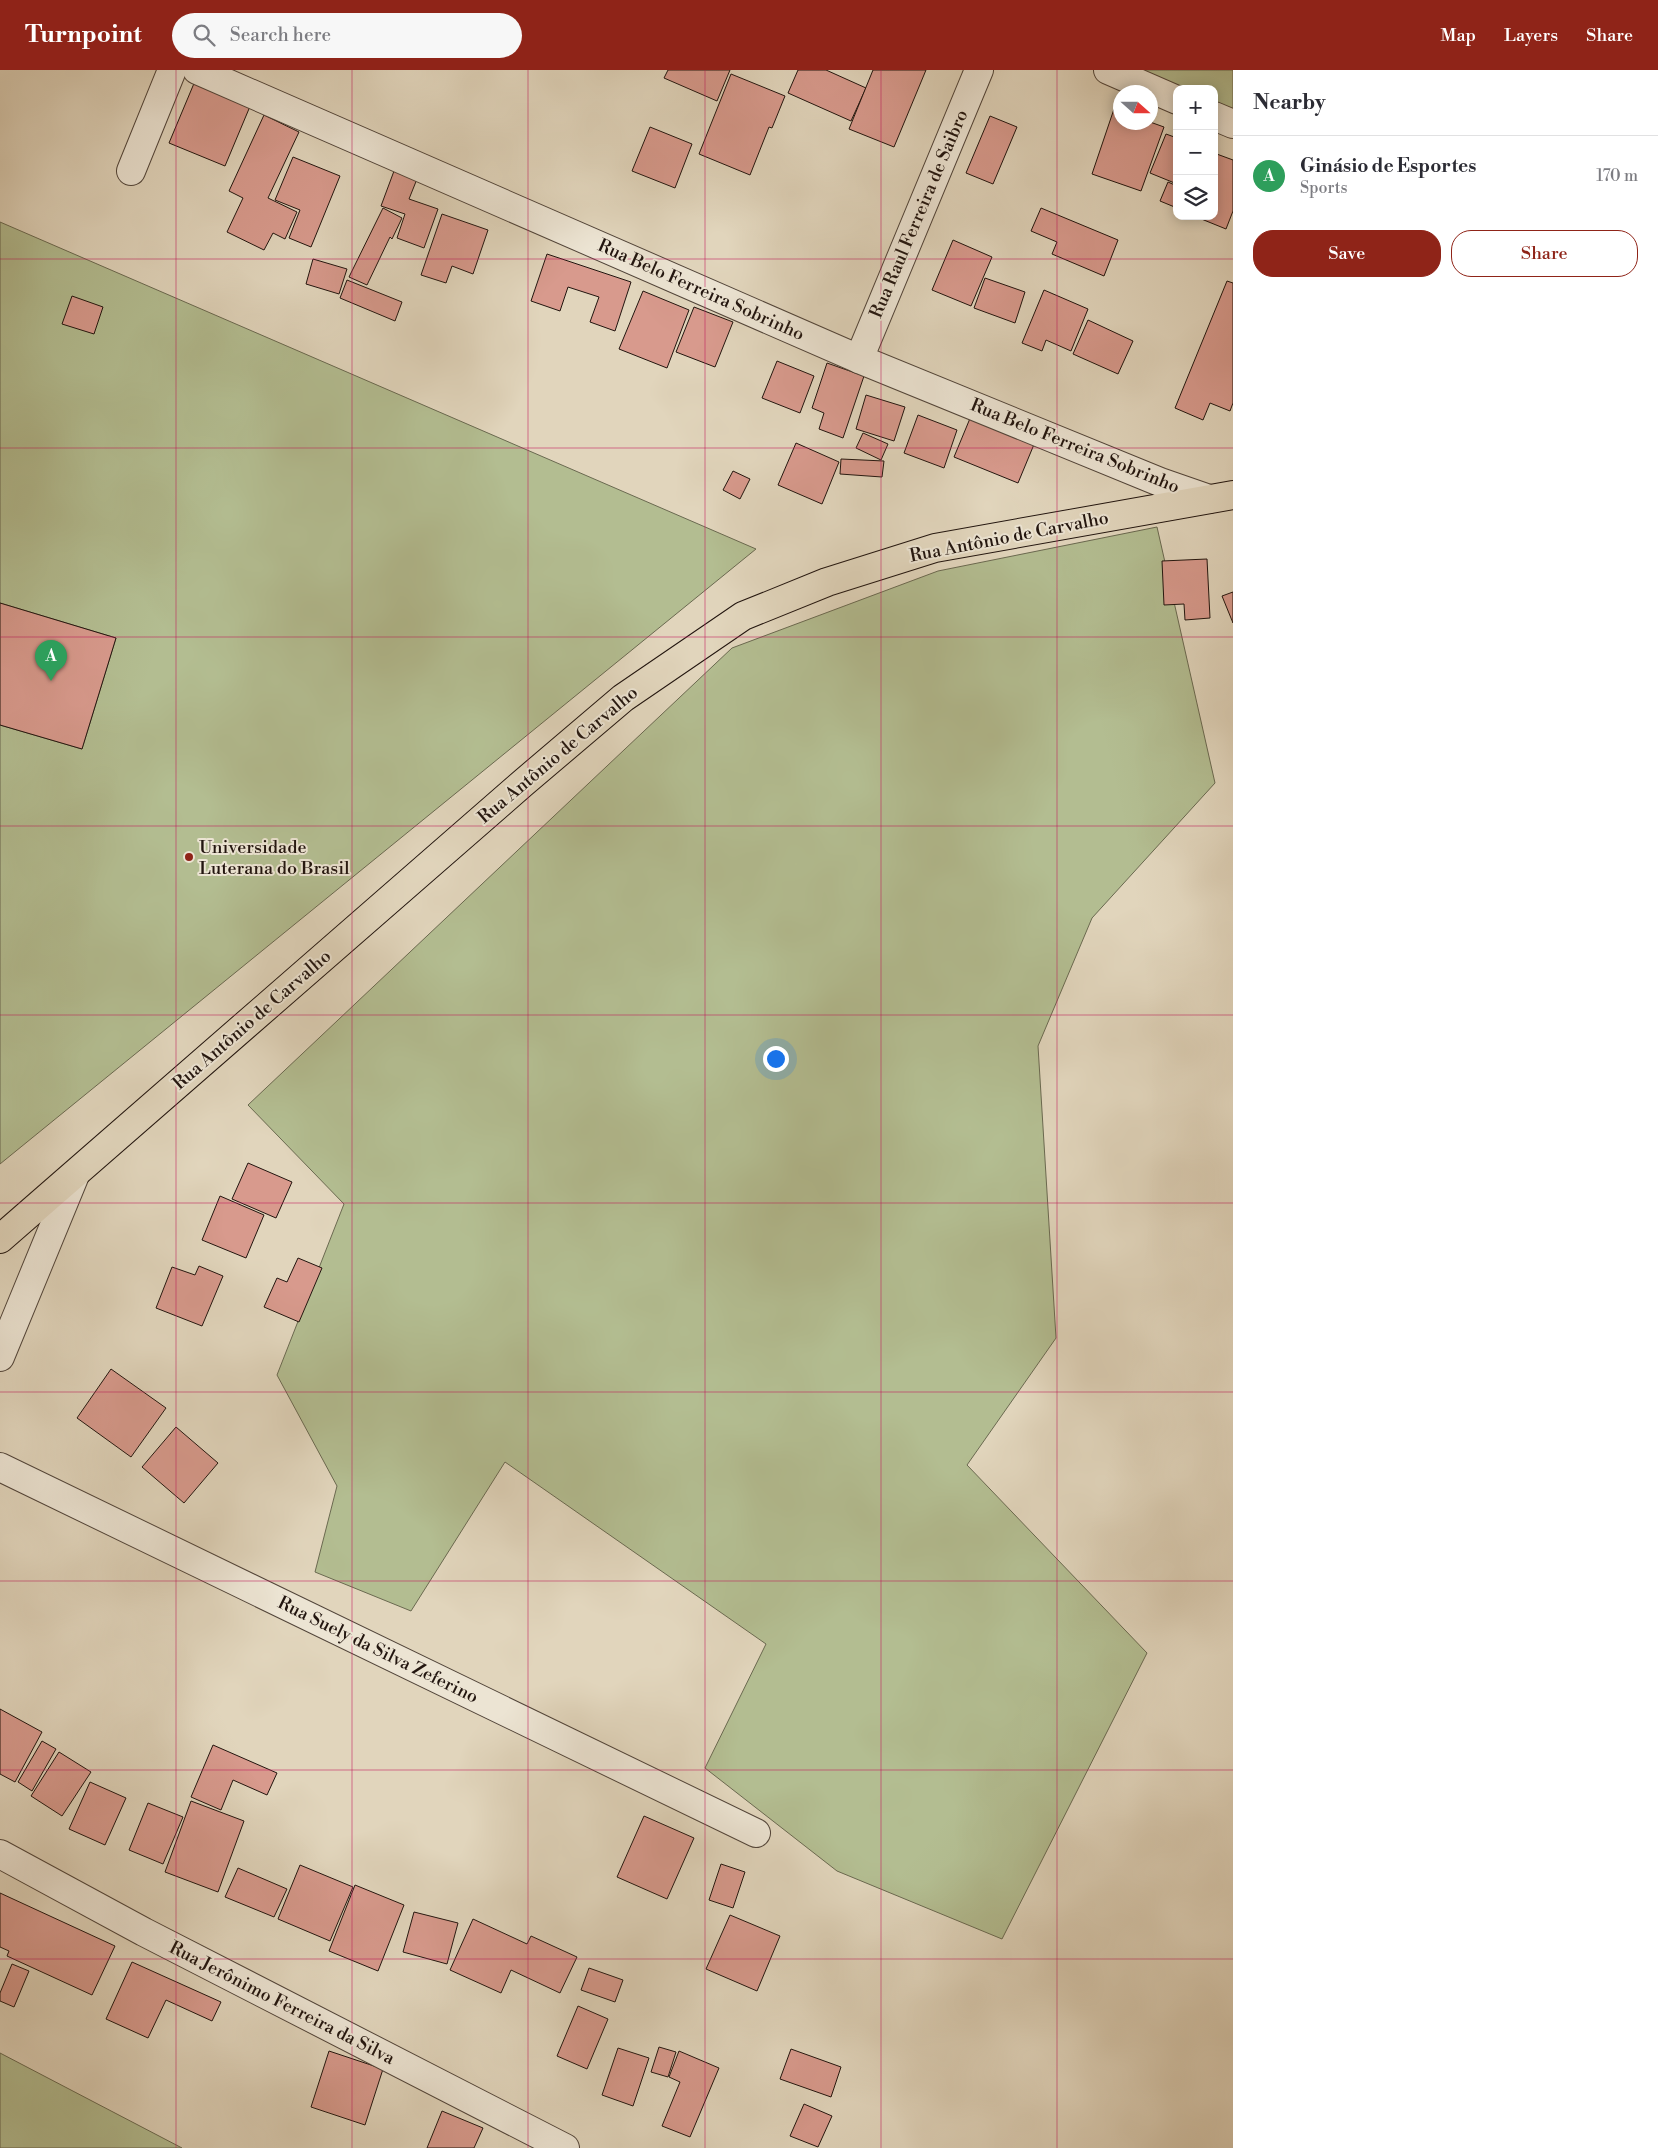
<!DOCTYPE html>
<html lang="en">
<head>
<meta charset="utf-8">
<style>
  :root { --surface:#fff; --page:#f7f7f7; --text:#2b2b33; --muted:#7c7c81; --line:#e1e1e2; --accent:#8f2418 }
  body { margin:0; font-family:"Libre Bodoni",serif; background:var(--page); color:var(--text) }
  .controls { position:absolute; right:15px; top:15px; display:grid; overflow:hidden; border-radius:10px; box-shadow:0 2px 12px #0003 }
  .controls button { width:45px; height:45px; display:grid; place-items:center; padding:0; border:0; border-bottom:1px solid var(--line); background:var(--surface); color:var(--text); font:25px sans-serif }
  .compass { position:absolute; left:1113px; top:15px; width:45px; height:45px; border-radius:50%; background:var(--surface); box-shadow:0 2px 12px #0003; rotate:111deg }
  .you { position:absolute; left:775px; top:988px; width:18px; height:18px; margin:-12px; border:4px solid #fff; border-radius:50%; background:#1a73e8; box-shadow:0 0 0 8px #1a73e833 }
  .badge { display:grid; place-items:center; width:32px; height:32px; border-radius:50%; background:var(--accent); color:#fff; font-size:16px; font-weight:700 }
  .pin { position:absolute; translate:-50% -41px; filter:drop-shadow(0 1px 2px #0008) }
  .pin::after { content:''; position:absolute; top:26px; width:18px; height:15px; background:inherit; clip-path:polygon(0 0,100% 0,50% 100%) }
  .list { margin:0; padding:0; list-style:none }
  h2 { display:flex; justify-content:space-between; align-items:center; height:65px; margin:0; padding:0 20px; font-size:21px }
  h2 small { font-size:16px; font-weight:400; color:var(--muted) }
  .list li { display:grid; grid-template-columns:32px 1fr auto; gap:15px; align-items:center; box-sizing:border-box; height:80px; padding:0 20px; border-top:1px solid var(--line) }
  .list b { display:block; font-size:19px; white-space:nowrap }
  .list p { margin:0; font-size:16px; white-space:nowrap; color:var(--muted) }
  .list em { font-size:16px; font-style:normal; color:var(--muted) }
  .actions { display:flex; gap:10px; padding:15px 20px }
  .actions a { flex:1; padding:11px 0; border:1px solid var(--accent); border-radius:20px; text-align:center; font-size:18px; color:var(--accent) }
  .actions .main { background:var(--accent); color:#fff }
  .icon { flex:none; width:28px; height:28px; fill:none; stroke:currentColor; stroke-width:2; stroke-linecap:round; stroke-linejoin:round }
  .map { position:relative; flex:none; width:1233px; height:2078px; overflow:hidden }
  header { display:flex; align-items:center; gap:30px; box-sizing:border-box; height:70px; padding:0 25px; background:var(--accent); color:#fff }
  header strong { font-size:24px }
  nav { display:flex; gap:28px; margin-inline-start:auto; font-size:18px }
  .search { width:350px; height:45px; background:var(--page); display:flex; align-items:center; gap:12px; box-sizing:border-box; padding:0 18px; border-radius:28px; color:var(--muted); font-size:19px }
  main { display:flex }
  aside { flex:1; background:var(--surface) }
  .map>svg:first-child { display:block }
</style>
</head>
<body>
<header>
<strong>Turnpoint</strong>
<div class="search"><svg class="icon" aria-label="search" viewBox="0 0 24 24"><circle cx="10" cy="10" r="6"/><path d="M15 15l6 6"/></svg>Search here</div>
<nav><a>Map</a><a>Layers</a><a>Share</a></nav>
</header>
<main>
<div class="map">
<svg width="1233" height="2078" viewBox="0 0 1233 2078">
  <rect width="100%" height="100%" fill="#e1d5bc"/>
  <filter id="stains"><feTurbulence type="fractalNoise" baseFrequency=".004" numOctaves="4"/><feColorMatrix values="0 0 0 0 .2 0 0 0 0 .09 0 0 0 0 .02 0 0 0 .5 -.17"/></filter>
  <radialGradient id="worn" r=".72"><stop offset=".6" stop-color="#630" stop-opacity="0"/><stop offset="1" stop-color="#630" stop-opacity=".3"/></radialGradient>
  <g fill="#b3bd91" stroke="#6a6950">
    <polygon points="1135,0 1233,0 1233,41 1214,34 1214,19 1179,19"/>
    <polygon points="0,152 756,479 0,1094 0,655 82,679 116,568 0,533"/>
    <polygon points="1157,457 1215,713 1092,848 1038,976 1056,1268 967,1395 1147,1583 1002,1869 837,1801 705,1698 766,1574 505,1392 411,1541 315,1502 337,1416 277,1305 344,1134 248,1035 732,578 938,501"/>
    <polygon points="0,1983 182,2078 0,2078"/>
  </g>
  <g fill="#d89a8d" stroke="#22150f">
    <polygon points="668,0 730,0 717,31 664,8"/>
    <polygon points="798,0 826,0 866,18 851,51 788,23"/>
    <polygon points="873,0 926,0 894,77 849,59"/>
    <polygon points="731,4 785,26 772,58 769,57 750,105 699,84"/>
    <polygon points="195,11 251,34 225,96 169,73"/>
    <polygon points="1114,39 1120,42 1120,52 1150,52 1164,57 1141,121 1092,104"/>
    <polygon points="264,45 299,62 268,128 297,142 285,169 273,163 264,180 227,162 243,128 229,121"/>
    <polygon points="990,46 1017,57 993,114 966,103"/>
    <polygon points="650,57 692,74 675,118 632,101"/>
    <polygon points="1166,64 1177,68 1177,114 1150,103"/>
    <polygon points="1214,83 1233,90 1233,141 1226,159 1194,146 1214,146"/>
    <polygon points="293,87 340,106 311,177 289,168 300,140 275,130"/>
    <polygon points="394,101 417,109 409,129 438,139 424,178 397,168 405,144 381,136"/>
    <polygon points="1168,112 1177,116 1177,138 1160,131"/>
    <polygon points="383,138 402,148 392,169 390,167 367,215 349,207"/>
    <polygon points="1041,138 1118,170 1104,206 1052,184 1057,172 1031,161"/>
    <polygon points="442,144 488,160 473,204 452,196 446,213 421,205"/>
    <polygon points="953,170 992,187 971,236 932,220"/>
    <polygon points="547,184 631,212 615,261 590,252 599,227 568,217 560,241 531,231"/>
    <polygon points="313,189 347,199 339,224 306,214"/>
    <polygon points="985,208 1025,222 1015,253 974,238"/>
    <polygon points="347,210 402,232 395,251 340,228"/>
    <polygon points="1227,211 1233,213 1233,333 1230,341 1210,333 1203,350 1175,338"/>
    <polygon points="1044,220 1088,239 1071,281 1046,270 1042,281 1022,273"/>
    <polygon points="643,221 689,240 667,298 619,279"/>
    <polygon points="72,226 103,237 94,264 62,254"/>
    <polygon points="694,237 733,252 715,297 676,282"/>
    <polygon points="1088,250 1133,271 1118,304 1073,284"/>
    <polygon points="777,291 814,306 800,343 762,328"/>
    <polygon points="827,293 864,306 843,368 819,359 824,343 812,338"/>
    <polygon points="866,325 905,337 894,371 856,359"/>
    <polygon points="918,345 957,360 944,398 904,383"/>
    <polygon points="971,346 1035,372 1018,413 954,387"/>
    <polygon points="863,363 888,374 881,390 856,378"/>
    <polygon points="796,373 839,392 822,434 778,415"/>
    <polygon points="841,389 884,391 882,407 840,404"/>
    <polygon points="733,401 750,409 740,429 723,420"/>
    <polygon points="1207,489 1210,548 1185,550 1184,534 1164,535 1162,491"/>
    <polygon points="1233,522 1233,553 1222,526"/>
    <polygon points="0,533 116,568 82,679 0,655"/>
    <polygon points="248,1093 292,1112 276,1148 232,1129"/>
    <polygon points="220,1126 264,1145 246,1188 202,1170"/>
    <polygon points="298,1188 322,1198 299,1252 264,1237 277,1208 287,1212"/>
    <polygon points="199,1196 223,1206 202,1256 156,1238 172,1197 195,1205"/>
    <polygon points="111,1299 166,1338 131,1387 77,1348"/>
    <polygon points="176,1357 218,1393 184,1433 142,1397"/>
    <polygon points="0,1639 42,1662 15,1712 0,1704"/>
    <polygon points="42,1671 56,1679 32,1721 18,1712"/>
    <polygon points="213,1675 277,1703 267,1725 233,1710 221,1740 191,1727"/>
    <polygon points="59,1682 91,1702 62,1746 31,1726"/>
    <polygon points="90,1712 126,1728 105,1775 69,1759"/>
    <polygon points="191,1731 244,1751 218,1822 165,1802"/>
    <polygon points="148,1733 183,1747 163,1794 129,1780"/>
    <polygon points="644,1746 694,1768 667,1829 617,1807"/>
    <polygon points="721,1794 745,1802 733,1838 709,1830"/>
    <polygon points="300,1795 353,1817 330,1871 278,1849"/>
    <polygon points="238,1798 287,1819 274,1847 225,1827"/>
    <polygon points="355,1815 404,1835 378,1901 329,1881"/>
    <polygon points="0,1823 115,1876 92,1925 7,1886 9,1881 0,1877"/>
    <polygon points="414,1842 458,1853 447,1894 403,1882"/>
    <polygon points="730,1845 780,1866 757,1921 706,1899"/>
    <polygon points="473,1849 527,1874 531,1866 577,1887 560,1923 511,1900 501,1923 450,1900"/>
    <polygon points="132,1892 221,1932 212,1951 166,1930 148,1968 106,1949"/>
    <polygon points="12,1894 29,1901 14,1937 0,1931 0,1923"/>
    <polygon points="589,1898 623,1910 615,1932 581,1920"/>
    <polygon points="578,1936 608,1949 587,1999 557,1986"/>
    <polygon points="659,1977 676,1982 668,2007 651,2002"/>
    <polygon points="618,1978 649,1988 633,2036 602,2025"/>
    <polygon points="791,1979 841,1997 831,2027 780,2009"/>
    <polygon points="329,1981 383,1999 365,2055 311,2037"/>
    <polygon points="679,1981 719,1998 690,2067 662,2056 680,2012 669,2007"/>
    <polygon points="804,2034 832,2046 818,2077 790,2066"/>
    <polygon points="442,2041 483,2058 474,2078 427,2078"/>
  </g>
  <g fill="none" stroke-linecap="round" stroke-linejoin="round">
    <defs>
      <g id="minor">
        <polyline points="197,0 859,289 1160,412 1209,429"/>
        <polyline points="1108,0 1177,30"/>
        <polyline points="1214,46 1233,54"/>
        <polyline points="131,101 172,0"/>
        <polyline points="859,289 979,0"/>
        <polyline points="0,1287 75,1105"/>
        <polyline points="0,1397 756,1763"/>
        <polyline points="0,1784 144,1862 565,2078"/>
      </g>
      <polyline id="major" points="0,1169 523,713 623,628 743,546 827,512 935,478 1233,425"/>
    </defs>
    <use href="#minor" stroke="#52453a" stroke-width="30"/>
    <use href="#major" stroke="#22150f" stroke-width="30"/>
    <use href="#minor" stroke="#ece4d3" stroke-width="28"/>
    <use href="#major" stroke="#e1d5bc" stroke-width="28"/>
  </g>
  <path fill="none" stroke="#c2185b" stroke-width="1" stroke-opacity="0.55" d="M176,0V2078M352,0V2078M528,0V2078M705,0V2078M881,0V2078M1057,0V2078M0,189H1233M0,378H1233M0,567H1233M0,756H1233M0,945H1233M0,1133H1233M0,1322H1233M0,1511H1233M0,1700H1233M0,1889H1233"/>
  <circle fill="#8f2418" stroke="#ece4d3" stroke-width="2" cx="189" cy="787" r="5"/>
  <g text-anchor="middle" dominant-baseline="central" stroke-width="4" stroke-linejoin="round" paint-order="stroke">
    <g font-size="18" fill="#22150f" stroke="#ece4d3">
      <text transform="translate(919 144) rotate(-67)">Rua Raul Ferreira de Saibro</text>
      <text transform="translate(701 220) rotate(24)">Rua Belo Ferreira Sobrinho</text>
      <text transform="translate(1075 376) rotate(22)">Rua Belo Ferreira Sobrinho</text>
      <text transform="translate(1009 467) rotate(-11)">Rua Antônio de Carvalho</text>
      <text transform="translate(558 685) rotate(-40)">Rua Antônio de Carvalho</text>
      <text transform="translate(252 950) rotate(-41)">Rua Antônio de Carvalho</text>
      <text transform="translate(378 1580) rotate(26)">Rua Suely da Silva Zeferino</text>
      <text transform="translate(282 1933) rotate(27)">Rua Jerônimo Ferreira da Silva</text>
    </g>
    <g font-size="18" fill="#22150f" stroke="#ece4d3" text-anchor="start">
      <text x="199" y="777">Universidade<tspan x="199" dy="21">Luterana do Brasil</tspan></text>
    </g>
  </g>
  <rect width="100%" height="100%" filter="url(#stains)"/>
  <rect width="100%" height="100%" fill="url(#worn)"/>
</svg>
<div class="controls">
<button>+</button>
<button>−</button>
<button><svg class="icon" aria-label="layers" viewBox="0 0 24 24"><path d="M12 4l9 5-9 5-9-5zM3 14l9 5 9-5"/></svg></button>
</div>
<svg class="compass" viewBox="-18 -18 36 36"><path d="M0-13l5 13h-10z" fill="#e53935"/><path d="M0 13l5-13h-10z" fill="#7c7c81"/></svg>
<div class="you"></div>
<div class="pin badge" style="left:51px;top:611px;background:#2e9e5b">A</div>
</div>
<aside>
<h2>Nearby<small></small></h2>
<ul class="list">
<li><span class="badge" style="background:#2e9e5b">A</span><div><b>Ginásio de Esportes</b><p>Sports</p></div><em>170 m</em></li>
</ul>
<div class="actions"><a class="main">Save</a><a>Share</a></div>
</aside>
</main>
</body>
</html>
